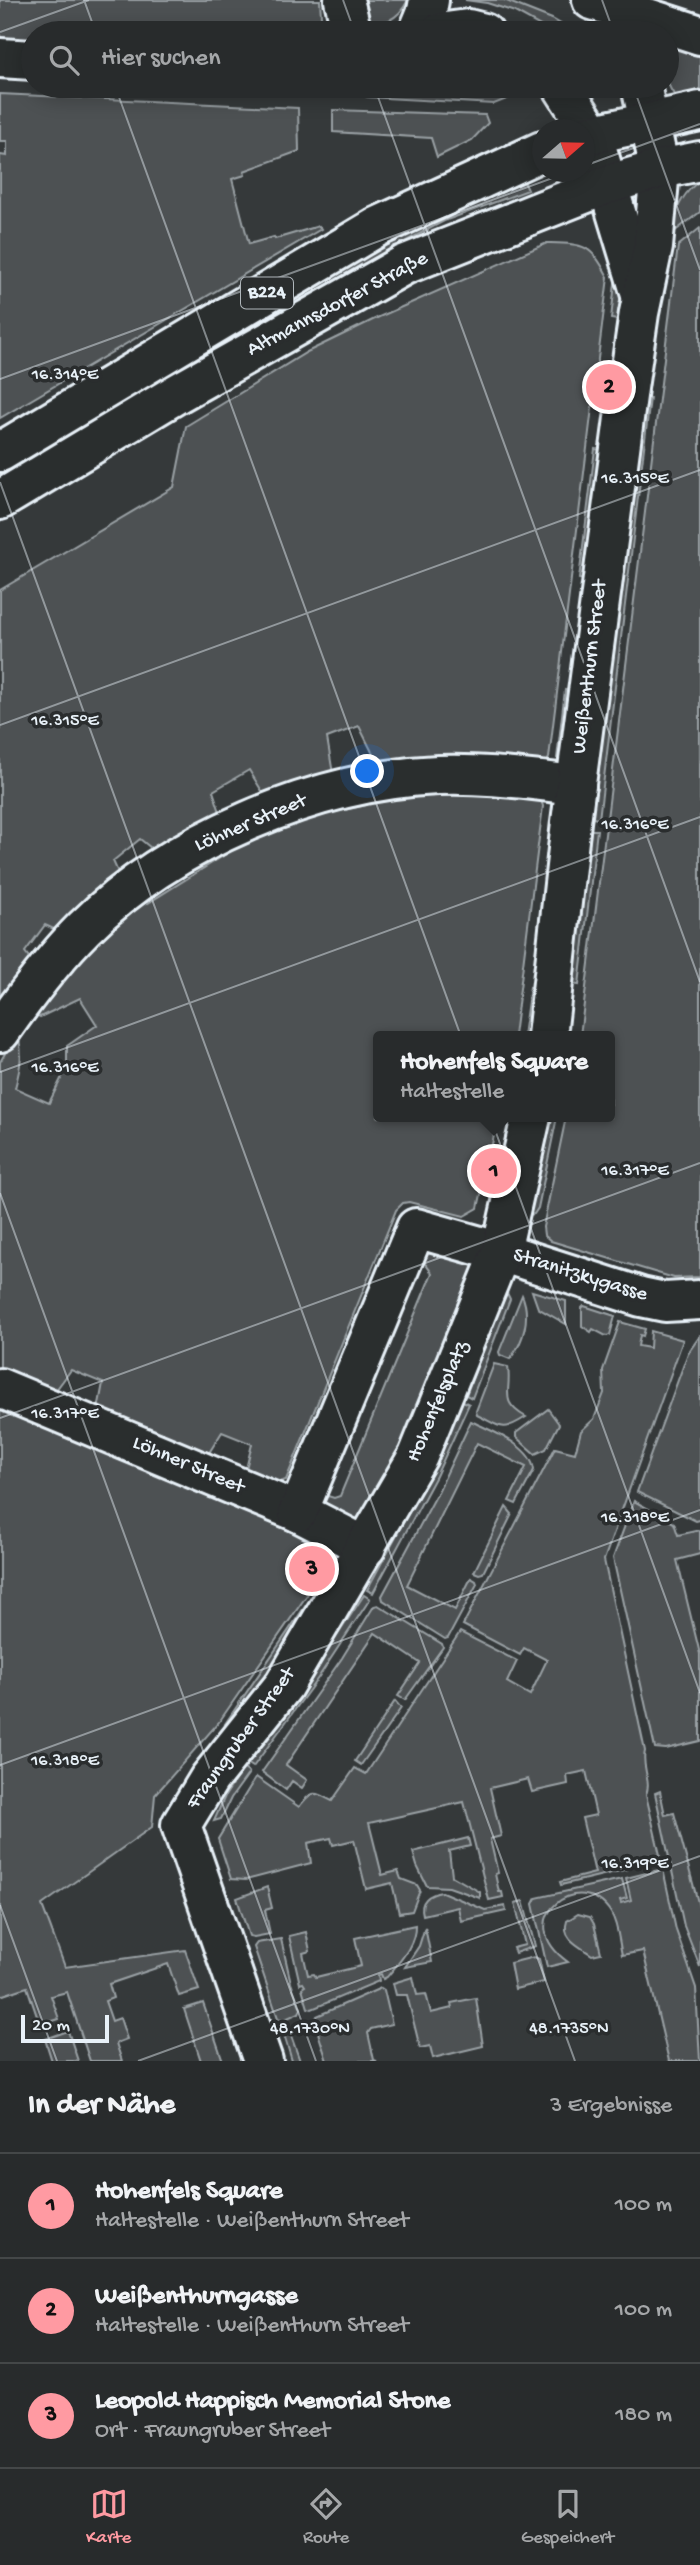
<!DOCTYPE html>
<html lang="de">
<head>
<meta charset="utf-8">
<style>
  :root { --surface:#282b2c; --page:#343738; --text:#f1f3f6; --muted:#a5a7a9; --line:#444748; --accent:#ff9aa2 }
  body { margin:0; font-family:"Gochi Hand",sans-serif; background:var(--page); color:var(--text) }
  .compass { position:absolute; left:532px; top:119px; width:63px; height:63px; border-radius:50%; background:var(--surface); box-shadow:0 4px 18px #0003; rotate:70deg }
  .scale { position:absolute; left:21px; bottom:18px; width:88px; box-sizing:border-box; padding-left:7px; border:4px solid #e8f1f8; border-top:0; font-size:19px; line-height:24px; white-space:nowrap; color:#e8f1f8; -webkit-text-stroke:5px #2a2d2e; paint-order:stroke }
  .you { position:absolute; left:368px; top:772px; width:24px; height:24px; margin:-18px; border:5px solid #fff; border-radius:50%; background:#1a73e8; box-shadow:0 0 0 10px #1a73e833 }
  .badge { display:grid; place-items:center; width:46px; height:46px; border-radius:50%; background:var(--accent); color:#111; font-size:23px; font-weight:700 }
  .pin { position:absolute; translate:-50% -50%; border:4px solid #fff; box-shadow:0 2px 7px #0006 }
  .popup { position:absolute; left:373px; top:1031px; width:242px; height:91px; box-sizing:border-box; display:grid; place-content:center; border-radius:7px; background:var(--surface); filter:drop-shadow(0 2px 5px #0005); font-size:23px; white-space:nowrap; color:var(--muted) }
  .popup b { font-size:26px; color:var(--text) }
  .popup::after { content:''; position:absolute; left:50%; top:100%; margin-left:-14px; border:14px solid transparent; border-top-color:var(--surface) }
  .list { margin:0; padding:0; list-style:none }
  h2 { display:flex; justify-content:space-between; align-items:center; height:91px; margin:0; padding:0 28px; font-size:30px }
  h2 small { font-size:23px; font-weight:400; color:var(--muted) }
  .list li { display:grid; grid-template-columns:46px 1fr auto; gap:21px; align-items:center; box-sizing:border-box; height:105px; padding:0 28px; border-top:2px solid var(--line) }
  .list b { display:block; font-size:26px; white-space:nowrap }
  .list p { margin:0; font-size:23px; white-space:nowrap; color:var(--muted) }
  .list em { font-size:23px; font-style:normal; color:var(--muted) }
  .icon { flex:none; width:38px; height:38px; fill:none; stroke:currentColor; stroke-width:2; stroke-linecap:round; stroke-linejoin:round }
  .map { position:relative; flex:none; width:700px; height:2061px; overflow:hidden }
  .search { position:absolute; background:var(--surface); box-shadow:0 4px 18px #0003; left:21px; right:21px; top:21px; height:77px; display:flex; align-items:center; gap:18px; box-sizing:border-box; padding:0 24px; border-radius:38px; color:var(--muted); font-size:26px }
  .sheet { height:406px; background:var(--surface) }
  nav { display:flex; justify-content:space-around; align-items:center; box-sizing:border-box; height:98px; border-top:2px solid var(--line); background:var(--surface); font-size:19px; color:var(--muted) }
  nav a { display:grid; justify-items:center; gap:4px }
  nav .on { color:var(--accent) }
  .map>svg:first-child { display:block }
</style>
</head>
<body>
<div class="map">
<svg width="700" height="2061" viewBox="0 0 700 2061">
  <rect width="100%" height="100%" fill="#35393a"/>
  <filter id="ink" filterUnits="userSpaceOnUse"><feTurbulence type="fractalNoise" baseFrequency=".0143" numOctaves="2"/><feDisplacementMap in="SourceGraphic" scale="14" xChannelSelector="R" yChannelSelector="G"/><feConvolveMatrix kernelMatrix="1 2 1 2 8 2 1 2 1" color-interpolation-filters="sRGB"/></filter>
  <g filter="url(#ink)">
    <g fill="#4d5152" stroke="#9aa1a5" stroke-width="2">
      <polygon points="0,0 320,0 322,33 33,33 33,43 0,41"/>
      <path d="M358,0H408C399,19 380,30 361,19Z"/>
      <polygon points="465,0 504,0 552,19 576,33 553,33 515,12 487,3"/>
      <path d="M667,38L700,48V95C695,96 688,98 683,98C661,97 667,53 667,38Z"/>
      <polygon points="353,86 501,86 509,98 494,104 367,97 354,90"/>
      <polygon points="0,94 298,108 299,151 244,171 245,175 232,179 249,244 274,237 275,239 319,226 321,229 0,418 0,155 7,156 7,141 0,141"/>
      <polygon points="333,110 485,115 488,123 472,140 437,157 431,138 333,132"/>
      <polygon points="521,175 528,190 444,221 359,266 0,479 0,468 350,260"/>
      <path d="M700,181V212L674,232L671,229C675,211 684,191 700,181Z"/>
      <polygon points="700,228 700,1277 674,1278 551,1241 544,1235 543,1227 566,1117 610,1117 610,1036 580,1036 678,246"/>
      <path d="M547,243C584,244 590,243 608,277L549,758L545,765L379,766L359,726L327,738L333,774L265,796L249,770L213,791L221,815L156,852L140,839L113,861L121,879L65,934L45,925L25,952L35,965L0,1011V590L174,487L186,426L307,352L379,317Z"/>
      <polygon points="617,265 622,279 618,320 611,319"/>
      <polygon points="645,397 650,398 599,819 592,818"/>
      <polygon points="595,449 602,450 586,580 579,579"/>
      <polygon points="565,690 572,691 563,758 557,758"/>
      <path d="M403,790L540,798L543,806L514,1036H378V1117H498L478,1208L464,1216L409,1202L403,1203L396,1210L286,1480L270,1485L245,1473L252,1444L222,1432L207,1456L97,1415L103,1383L71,1370L53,1394L0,1374V1062L17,1033C24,1052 20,1069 15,1088L49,1103L67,1067V1046L97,1025L80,998L40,1017L32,1012L68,968L140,899L148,903L239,846L316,816L367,805L368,798Z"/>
      <polygon points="591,830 597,830 579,985 572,984"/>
      <polygon points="530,987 536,988 529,1036 523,1036"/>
      <polygon points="550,1117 557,1117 538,1208 534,1214 528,1215"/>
      <polygon points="424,1249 474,1261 476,1270 407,1440 362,1526 322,1515 321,1499 328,1496 334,1498 340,1496 432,1273 421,1258"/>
      <polygon points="506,1291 510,1299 472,1398 466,1395"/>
      <polygon points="532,1291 566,1301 566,1324 538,1308"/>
      <path d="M522,1295C531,1316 524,1342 510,1359L500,1355L499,1352Z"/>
      <polygon points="584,1306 615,1316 610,1335 606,1336 593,1329 591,1332 582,1326 582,1308"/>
      <path d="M620,1322L645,1329L643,1336L640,1335L638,1346L650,1348L651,1331L683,1340L604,1560L645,1751C641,1767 652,1780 646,1795L660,1855L627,1863L628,1869L561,1885L560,1882L595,1873L582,1818L596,1815L586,1771L567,1775L568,1784L532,1792L528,1779L490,1788L501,1836L490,1839L498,1873L495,1874L499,1892H502L503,1897L489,1900L464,1802L369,1823L382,1875L398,1871L401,1879L417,1885L420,1890L412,1911L399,1913L392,1883L366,1889L354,1840L333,1845L331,1838L308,1843L311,1863L246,1880L231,1879L218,1839L256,1777L299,1807C312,1790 313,1791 332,1801L355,1768L366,1774L460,1632L517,1661L507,1682L530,1695L547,1660L524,1648L520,1655L463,1625L555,1448L575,1453L581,1431L594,1419L604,1393L603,1370Z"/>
      <polygon points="700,1336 700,1520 696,1521 637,1492 688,1353"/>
      <path d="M494,1364L508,1367C512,1392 498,1401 526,1417C501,1433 502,1427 477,1415L476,1411Z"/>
      <polygon points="463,1401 469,1404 436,1476 373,1593 367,1590 430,1473"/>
      <polygon points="0,1403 199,1485 323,1546 328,1557 325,1569 219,1722 155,1795 152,1827 42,1905 65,1967 185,1950 199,1990 179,1996 168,1964 109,1984 113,1998 105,2001 112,2021 120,2018 127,2039 116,2043 122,2061 90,2061 67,1992 51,1996 59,2019 40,2025 27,1987 0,1996"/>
      <polygon points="548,1409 559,1424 546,1449 535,1454 516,1437 516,1433"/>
      <path d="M471,1421C491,1431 531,1445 534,1470L516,1504L509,1501L526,1467L477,1443L407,1585L455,1610L471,1578L476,1581L477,1584L448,1638L445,1639L383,1600L382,1596L437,1494Z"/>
      <polygon points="634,1501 674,1523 678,1535 700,1530 700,1554 677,1560 700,1654 700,1741 666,1749 655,1748 613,1558"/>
      <polygon points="506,1507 512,1514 483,1573 479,1574 474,1572"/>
      <polygon points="327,1574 317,1603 230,1727 225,1724"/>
      <polygon points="364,1595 370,1599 318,1678 253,1767 247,1763 312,1674"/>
      <polygon points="378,1605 442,1644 443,1647 405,1700 398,1696 420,1663 375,1633 286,1765 307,1780 302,1788 292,1781 286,1790 262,1772 342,1658 374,1606"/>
      <polygon points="395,1701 401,1708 361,1765 355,1761"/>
      <polygon points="243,1768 249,1773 231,1798 221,1819 214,1821 225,1796"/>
      <polygon points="660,1791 665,1815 674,1813 700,1910 700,1967 684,1926 655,1793"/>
      <polygon points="468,1838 470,1846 449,1851 452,1876 480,1892 480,1898 449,1887 427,1886 417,1866 413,1852"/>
      <path d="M663,1869L676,1930L696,1988L700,2061H669L643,1951L622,1955C619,1942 618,1924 611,1913C582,1866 508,1919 568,1962L547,1967L533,1904L536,1898L622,1879L627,1898L620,1900L621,1903L631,1900L626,1878Z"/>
      <polygon points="267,1887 272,1908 265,1910 270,1934 254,1937 249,1936 237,1898"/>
      <path d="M442,1892L485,1910L505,1906L506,1911L461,1921L458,1907L423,1915C419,1901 429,1894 442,1892Z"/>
      <polygon points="523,1901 535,1946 515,1953 513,1948 525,1945 515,1903"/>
      <path d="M578,1914L590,1917L594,1924L601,1953L592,1955C579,1946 561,1939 567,1921Z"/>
      <path d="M415,1925C416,1945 399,1962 387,1977L383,1979L381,1974L378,1975L379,1981L312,2009L308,2008L302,1988L305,1986L303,1983L300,1984L289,1936L306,1932L310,1951L303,1953L308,1975L314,1974L316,1977L361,1966L355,1938Z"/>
      <polygon points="425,1927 432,1962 405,1967 419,1946"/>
      <polygon points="281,1939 291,1983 301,2009 299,2013 283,2020 278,2018 254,1947 257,1943"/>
      <polygon points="534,1957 539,1959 544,1982 515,1989 510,1963"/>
      <polygon points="413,1977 417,1995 426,1994 431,2013 452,2008 451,2003 476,1998 483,2046 433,2058 430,2046 420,2048 407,1995 396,1995 393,1983"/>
      <polygon points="381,1988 384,1990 392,2024 371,2029 368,2033 374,2060 377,2061 327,2061 315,2023 317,2016"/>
      <polygon points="203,2003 223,2061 201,2061 184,2009"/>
      <polygon points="305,2023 309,2026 290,2033 300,2061 292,2061 283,2031"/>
      <polygon points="68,2031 78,2061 52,2061 45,2039"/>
    </g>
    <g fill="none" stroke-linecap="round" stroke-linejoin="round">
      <defs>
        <g id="minor">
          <polyline points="344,0 352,33"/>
          <polyline points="592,0 700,35"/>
          <polyline points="418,33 427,11 429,0"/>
          <polyline points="439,33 468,29 484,33"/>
          <polyline points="0,58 33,60"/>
          <polyline points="562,86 592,133 641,295"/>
          <path d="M0,1032C26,995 52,960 84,928C170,842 316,780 438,775C484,773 530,780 576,785"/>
          <polyline points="547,1036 571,822 628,388 639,313 653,247 660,169 641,86"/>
          <polyline points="0,1388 298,1512 366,1547"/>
          <polyline points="298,1512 416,1228 501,1252 641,1297 665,1302 700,1300"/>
          <polyline points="263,2061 181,1825 209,1779 284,1685 418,1456 501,1252 531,1117"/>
        </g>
        <g id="major">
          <polyline points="584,136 700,111"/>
          <polyline points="0,452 377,227 542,151"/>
          <polyline points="0,500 178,393 404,265 606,185 660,169 700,161"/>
        </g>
      </defs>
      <use href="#minor" stroke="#e8f1f8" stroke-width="44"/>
      <use href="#major" stroke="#e8f1f8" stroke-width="44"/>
      <use href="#minor" stroke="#2a2d2e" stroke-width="38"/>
      <use href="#major" stroke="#2a2d2e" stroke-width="38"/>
    </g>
  </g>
  <path fill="none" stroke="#e8f1f8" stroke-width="2" stroke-opacity="0.45" d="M84,0L96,33M343,0L355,33M602,0L614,33M0,32L89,0M115,86L700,1693M374,86L700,982M633,86L700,270M584,166L700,124M0,379L569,172M0,482L575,2061M0,725L700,470M0,1072L700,817M0,1193L316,2061M0,1418L700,1163M0,1765L700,1510M0,1905L57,2061M138,2061L700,1856"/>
  <g text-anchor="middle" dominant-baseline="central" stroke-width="7" stroke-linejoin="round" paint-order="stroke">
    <rect fill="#2a2d2e" stroke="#afb6bb" stroke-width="2" x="241" y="277.5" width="52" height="31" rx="5"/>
    <g font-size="19" font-weight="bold" fill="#e8f1f8">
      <text x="267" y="293">B224</text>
    </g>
    <g font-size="21" fill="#e8f1f8" stroke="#2a2d2e">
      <text transform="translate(338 305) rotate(-28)">Altmannsdorfer Straße</text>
      <text transform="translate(591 667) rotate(-83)">Weißenthurn Street</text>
      <text transform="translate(251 824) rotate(-23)">Löhner Street</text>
      <text transform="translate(580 1276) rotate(17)">Stranitzkygasse</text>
      <text transform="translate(439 1402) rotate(-67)">Hohenfelsplatz</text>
      <text transform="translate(188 1466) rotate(23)">Löhner Street</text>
      <text transform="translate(242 1739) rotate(-54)">Fraungruber Street</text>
    </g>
  </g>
  <g font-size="18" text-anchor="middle" fill="#e8f1f8" stroke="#2a2d2e" stroke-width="7" stroke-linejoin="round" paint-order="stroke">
    <text x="65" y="379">16.314°E</text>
    <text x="635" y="483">16.315°E</text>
    <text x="65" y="725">16.315°E</text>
    <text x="635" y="829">16.316°E</text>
    <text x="65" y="1072">16.316°E</text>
    <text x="635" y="1175">16.317°E</text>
    <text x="65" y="1418">16.317°E</text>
    <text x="635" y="1522">16.318°E</text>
    <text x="65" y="1765">16.318°E</text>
    <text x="635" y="1868">16.319°E</text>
    <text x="310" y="2033">48.1730°N</text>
    <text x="569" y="2033">48.1735°N</text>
  </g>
</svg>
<svg class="compass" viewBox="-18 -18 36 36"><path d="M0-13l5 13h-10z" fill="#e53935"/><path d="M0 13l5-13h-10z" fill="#a5a7a9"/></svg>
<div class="scale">20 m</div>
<div class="you"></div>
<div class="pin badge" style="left:494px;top:1171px">1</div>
<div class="popup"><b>Hohenfels Square</b>Haltestelle</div>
<div class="pin badge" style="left:609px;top:387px">2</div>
<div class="pin badge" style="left:312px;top:1569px">3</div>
<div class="search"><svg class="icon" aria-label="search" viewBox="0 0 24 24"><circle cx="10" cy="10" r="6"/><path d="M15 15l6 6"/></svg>Hier suchen</div>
</div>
<section class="sheet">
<h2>In der Nähe<small>3 Ergebnisse</small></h2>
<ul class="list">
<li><span class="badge">1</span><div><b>Hohenfels Square</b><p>Haltestelle · Weißenthurn Street</p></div><em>100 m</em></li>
<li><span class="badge">2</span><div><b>Weißenthurngasse</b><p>Haltestelle · Weißenthurn Street</p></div><em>100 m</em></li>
<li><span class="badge">3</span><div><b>Leopold Happisch Memorial Stone</b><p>Ort · Fraungruber Street</p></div><em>180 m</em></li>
</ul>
</section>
<nav>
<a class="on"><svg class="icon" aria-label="map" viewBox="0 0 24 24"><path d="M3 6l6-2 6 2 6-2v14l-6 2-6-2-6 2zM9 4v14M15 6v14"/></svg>Karte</a>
<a><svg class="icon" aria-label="directions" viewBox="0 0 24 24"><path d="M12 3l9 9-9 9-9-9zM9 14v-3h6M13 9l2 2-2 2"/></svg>Route</a>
<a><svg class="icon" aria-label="saved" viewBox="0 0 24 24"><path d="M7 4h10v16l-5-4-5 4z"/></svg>Gespeichert</a>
</nav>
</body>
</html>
